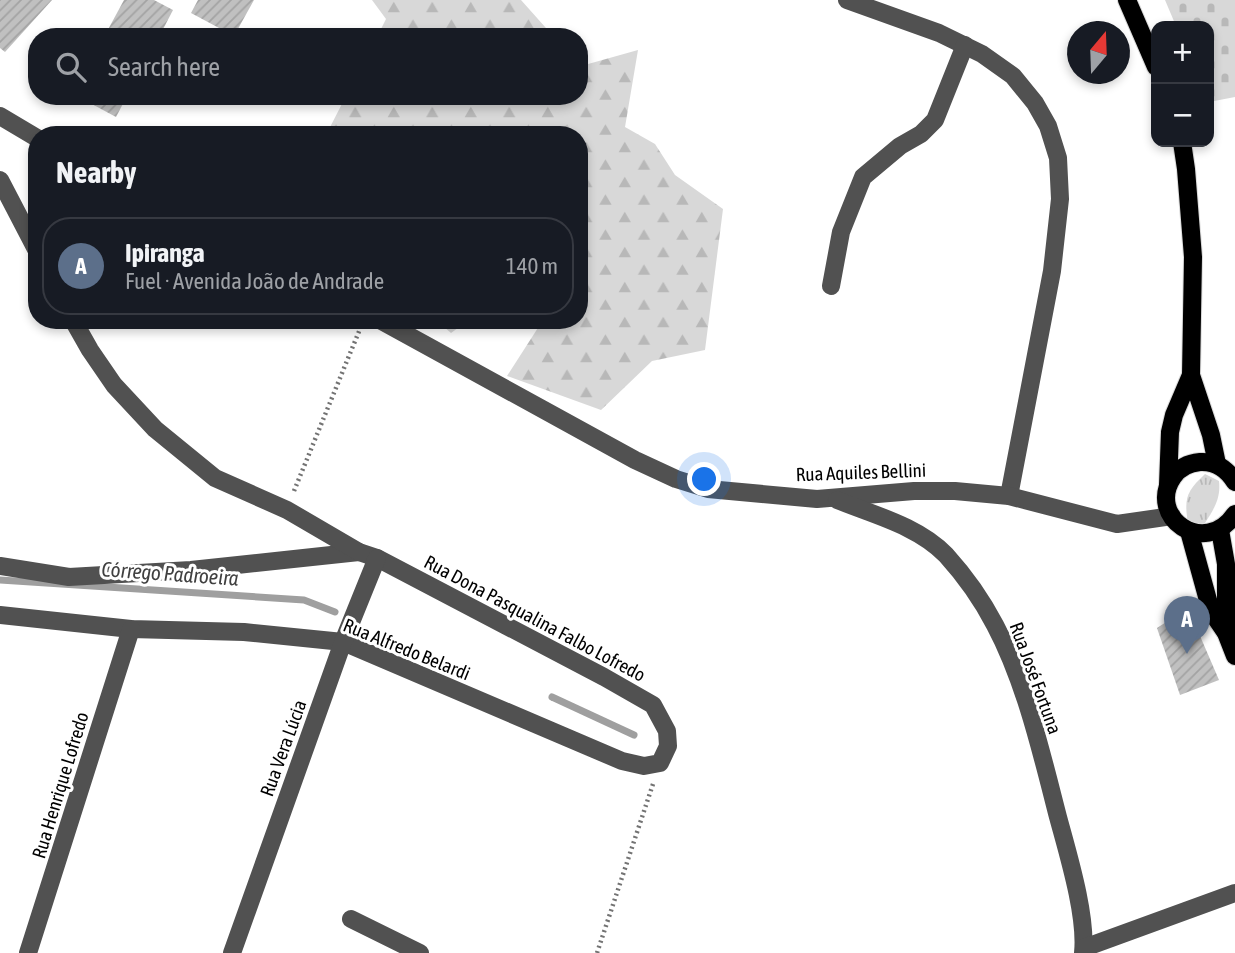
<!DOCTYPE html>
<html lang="en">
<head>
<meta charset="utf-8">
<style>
  :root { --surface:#171b24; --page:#20242c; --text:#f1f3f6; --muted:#9ea1a6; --line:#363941; --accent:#1a73e8 }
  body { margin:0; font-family:"Asap Condensed",sans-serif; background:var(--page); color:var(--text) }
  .controls { position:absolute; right:21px; top:21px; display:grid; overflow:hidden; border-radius:14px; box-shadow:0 4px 10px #0003 }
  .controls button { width:63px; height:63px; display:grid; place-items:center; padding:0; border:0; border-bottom:2px solid var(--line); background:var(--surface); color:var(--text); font:35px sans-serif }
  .compass { position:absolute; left:1067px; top:21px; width:63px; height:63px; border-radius:50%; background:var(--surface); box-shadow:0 4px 10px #0003; rotate:19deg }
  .you { position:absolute; left:705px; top:480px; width:24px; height:24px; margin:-18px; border:5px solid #fff; border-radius:50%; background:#1a73e8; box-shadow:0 0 0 10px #1a73e833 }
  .badge { display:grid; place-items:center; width:46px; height:46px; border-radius:50%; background:var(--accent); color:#fff; font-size:23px; font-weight:700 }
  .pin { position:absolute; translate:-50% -58px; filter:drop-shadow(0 2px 4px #0008) }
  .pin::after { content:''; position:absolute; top:37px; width:24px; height:21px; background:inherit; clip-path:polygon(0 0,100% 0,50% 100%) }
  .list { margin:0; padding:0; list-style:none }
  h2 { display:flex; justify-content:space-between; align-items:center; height:91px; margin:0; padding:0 28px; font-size:30px }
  h2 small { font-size:23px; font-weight:400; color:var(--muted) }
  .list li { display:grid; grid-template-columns:46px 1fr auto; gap:21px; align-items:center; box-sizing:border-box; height:98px; margin:0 14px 14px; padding:0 14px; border:2px solid var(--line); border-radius:28px }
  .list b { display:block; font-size:26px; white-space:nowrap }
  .list p { margin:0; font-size:23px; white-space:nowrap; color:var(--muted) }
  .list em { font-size:23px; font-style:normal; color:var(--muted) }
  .icon { flex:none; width:38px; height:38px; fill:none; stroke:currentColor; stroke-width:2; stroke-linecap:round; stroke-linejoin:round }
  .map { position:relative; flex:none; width:1235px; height:953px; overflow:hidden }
  .search { position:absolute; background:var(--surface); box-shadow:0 4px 10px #0003; left:28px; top:28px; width:560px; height:77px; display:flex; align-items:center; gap:18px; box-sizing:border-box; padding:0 24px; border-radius:28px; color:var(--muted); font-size:26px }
  .panel { position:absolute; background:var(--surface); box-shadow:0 4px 10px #0003; left:28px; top:126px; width:560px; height:203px; border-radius:28px }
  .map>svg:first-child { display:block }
</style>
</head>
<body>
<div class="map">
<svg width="1235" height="953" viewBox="0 0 1235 953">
  <defs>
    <pattern id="grass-tufts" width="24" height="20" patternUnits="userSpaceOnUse" patternTransform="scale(1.75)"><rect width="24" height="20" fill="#d8d8d8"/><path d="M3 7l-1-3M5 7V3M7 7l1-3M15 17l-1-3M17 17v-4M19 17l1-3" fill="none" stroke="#b8b8b8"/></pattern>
    <pattern id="forest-firs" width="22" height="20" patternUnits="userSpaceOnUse" patternTransform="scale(1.75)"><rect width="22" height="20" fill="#d8d8d8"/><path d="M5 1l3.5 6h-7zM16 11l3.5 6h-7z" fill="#b8b8b8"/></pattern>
    <pattern id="cemetery-stones" width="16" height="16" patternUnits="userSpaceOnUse" patternTransform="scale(1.75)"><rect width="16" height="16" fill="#d8d8d8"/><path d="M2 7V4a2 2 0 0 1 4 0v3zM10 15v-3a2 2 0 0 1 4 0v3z" fill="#b8b8b8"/></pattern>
    <pattern id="building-hatch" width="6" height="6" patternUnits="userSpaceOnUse" patternTransform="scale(1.75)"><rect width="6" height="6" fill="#c0c0c0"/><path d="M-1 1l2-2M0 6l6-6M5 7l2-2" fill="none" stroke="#a3a3a3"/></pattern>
  </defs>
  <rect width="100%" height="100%" fill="#fff"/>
  <path fill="url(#grass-tufts)" d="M1205,474L1219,481C1221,498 1214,509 1205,523L1196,525L1188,524C1184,498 1186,492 1205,474Z"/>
  <g fill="url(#forest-firs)">
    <polygon points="372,0 521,0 554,37 377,37 386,19"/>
    <polygon points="638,50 625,127 655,144 675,175 723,209 705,350 652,361 601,410 507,376 543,320 579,320 579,135 326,135 346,96 579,96 579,65 581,66"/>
    <polygon points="436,320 469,320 451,333"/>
  </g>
  <polygon fill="url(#cemetery-stones)" points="1165,0 1235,0 1235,97 1209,102 1209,26 1176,26"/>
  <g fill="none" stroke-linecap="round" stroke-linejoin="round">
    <g stroke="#9f9f9f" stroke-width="7">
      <polyline points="0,580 304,600 335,612"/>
      <polyline points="552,697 634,735"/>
    </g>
  </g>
  <g fill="url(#building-hatch)">
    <polygon points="0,0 52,0 5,52 0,48"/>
    <polygon points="124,0 154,0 173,10 159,37 104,37"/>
    <polygon points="198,0 254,0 234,36 191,13"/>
    <polygon points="77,96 127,96 116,117"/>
    <polygon points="1188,608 1219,680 1180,695 1157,628"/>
  </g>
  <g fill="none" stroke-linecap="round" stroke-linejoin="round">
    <defs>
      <g id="major">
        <polyline points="1127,0 1156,67"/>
        <polyline points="1182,142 1186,169 1193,257 1191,375 1211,435 1217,464"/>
        <path d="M1235,482C1227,469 1216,461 1200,462C1189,463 1179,468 1173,477C1146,516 1204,559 1235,514"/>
        <polyline points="1168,485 1170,432 1174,415 1191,375"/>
        <polyline points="1220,530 1226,564 1226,633"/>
        <polyline points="1189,531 1211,611 1226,633 1235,656"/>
      </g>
    </defs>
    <use href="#major" stroke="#dbdbdb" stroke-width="20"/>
    <g stroke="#737373" stroke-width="4.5" stroke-dasharray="2 3.5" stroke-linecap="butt">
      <polyline points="294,491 362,324"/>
      <polyline points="597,953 653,784"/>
    </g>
    <g stroke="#515151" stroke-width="18">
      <polyline points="847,0 939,33 982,54 1013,76 1035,103 1048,126 1058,158 1060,199 1052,271 1009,496"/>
      <polyline points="0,116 37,138"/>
      <polyline points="0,180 37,251"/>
      <polyline points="831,286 841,232 863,177 900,146 921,134 935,120 965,45"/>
      <polyline points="380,320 635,460 676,479 708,489 817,499 914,491 955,491 1009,496 1117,524 1172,516"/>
      <path d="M837,500C874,515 918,526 946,555C965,576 982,600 995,625C1025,681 1042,755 1058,817C1068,854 1087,916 1083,953"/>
      <polyline points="0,566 69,577 191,570 359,552"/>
      <polyline points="0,615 131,629 244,632 343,642 622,761 644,766 660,763 668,746 667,731 653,705 604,677 377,558 359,552 287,510 215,478 155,429 114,385 90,350 73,320"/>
      <polyline points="351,919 420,953"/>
      <polyline points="1084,948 1235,893"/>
      <polyline points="28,953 131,629"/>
      <polyline points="232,953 343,642 377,558"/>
    </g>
    <use href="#major" stroke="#000" stroke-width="18"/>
  </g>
  <g text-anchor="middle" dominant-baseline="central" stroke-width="6" stroke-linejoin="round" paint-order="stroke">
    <g font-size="19" fill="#000" stroke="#fff">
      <text transform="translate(861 472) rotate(-2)">Rua Aquiles Bellini</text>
      <text transform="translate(535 618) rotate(28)">Rua Dona Pasqualina Falbo Lofredo</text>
      <text transform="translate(407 649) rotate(22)">Rua Alfredo Belardi</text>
      <text transform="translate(1036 678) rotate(70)">Rua José Fortuna</text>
      <text transform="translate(283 748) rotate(-70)">Rua Vera Lúcia</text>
      <text transform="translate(60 785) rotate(-73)">Rua Henrique Lofredo</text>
    </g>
    <g font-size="21" font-style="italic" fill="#404040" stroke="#fff">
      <text transform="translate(170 573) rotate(4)">Córrego Padroeira</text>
    </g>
  </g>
</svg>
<div class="controls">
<button>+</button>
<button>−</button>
</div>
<svg class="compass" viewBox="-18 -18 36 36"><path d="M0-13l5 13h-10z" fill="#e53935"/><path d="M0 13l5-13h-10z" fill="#9ea1a6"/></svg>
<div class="you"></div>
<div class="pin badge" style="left:1187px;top:654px;background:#5c6f8a">A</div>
<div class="search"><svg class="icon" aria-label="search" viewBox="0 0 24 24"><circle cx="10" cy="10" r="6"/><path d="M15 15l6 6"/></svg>Search here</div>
<section class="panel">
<h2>Nearby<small></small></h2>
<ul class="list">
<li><span class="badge" style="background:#5c6f8a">A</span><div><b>Ipiranga</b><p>Fuel · Avenida João de Andrade</p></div><em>140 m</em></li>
</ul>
</section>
</div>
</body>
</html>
